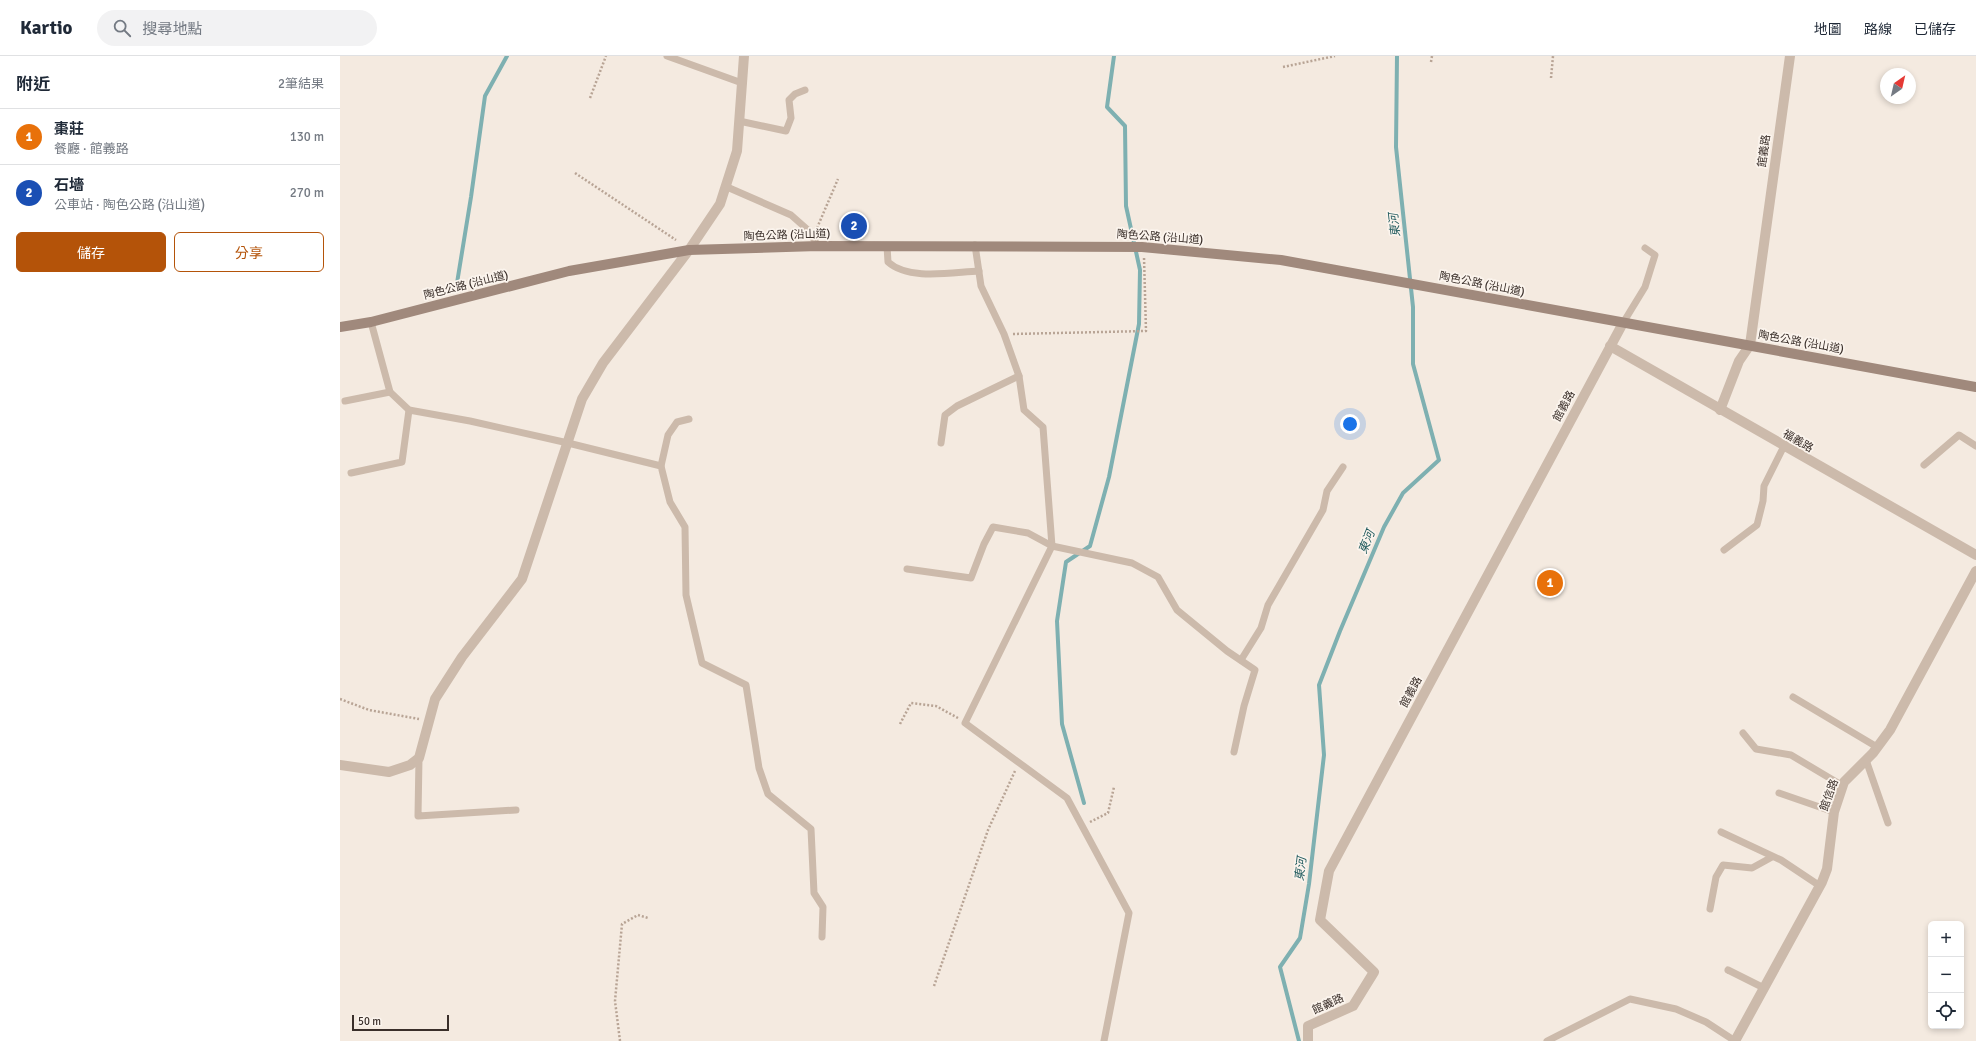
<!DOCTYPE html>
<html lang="zh-TW">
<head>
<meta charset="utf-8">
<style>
  :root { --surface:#fff; --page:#f2f2f3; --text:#1f2937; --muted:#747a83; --line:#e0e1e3; --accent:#b45309 }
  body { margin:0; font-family:Signika,"Noto Sans TC",sans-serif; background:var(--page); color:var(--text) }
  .controls { position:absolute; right:12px; bottom:12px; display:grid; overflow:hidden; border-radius:6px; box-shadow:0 2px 6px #0003 }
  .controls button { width:36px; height:36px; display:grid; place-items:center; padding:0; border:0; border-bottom:1px solid var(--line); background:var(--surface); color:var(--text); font:20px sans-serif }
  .compass { position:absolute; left:1540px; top:12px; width:36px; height:36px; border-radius:50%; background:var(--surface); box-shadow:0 2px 6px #0003; rotate:34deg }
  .scale { position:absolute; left:12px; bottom:10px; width:97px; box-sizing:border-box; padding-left:4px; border:2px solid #3a2f2a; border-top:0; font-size:11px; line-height:14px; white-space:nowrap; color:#3a2f2a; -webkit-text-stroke:3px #fbf4ed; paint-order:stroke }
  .you { position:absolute; left:1010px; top:368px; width:14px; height:14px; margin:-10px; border:3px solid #fff; border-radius:50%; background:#1a73e8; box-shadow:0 0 0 6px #1a73e833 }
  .badge { display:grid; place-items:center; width:26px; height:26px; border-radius:50%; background:var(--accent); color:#fff; font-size:13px; font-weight:700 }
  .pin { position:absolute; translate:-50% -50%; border:2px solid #fff; box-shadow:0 1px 4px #0006 }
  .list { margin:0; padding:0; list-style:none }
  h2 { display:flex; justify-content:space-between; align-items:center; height:52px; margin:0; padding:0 16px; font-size:17px }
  h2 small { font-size:13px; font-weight:400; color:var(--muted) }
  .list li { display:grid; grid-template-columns:26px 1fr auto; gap:12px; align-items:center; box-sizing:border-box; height:56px; padding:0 16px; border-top:1px solid var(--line) }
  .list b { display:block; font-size:15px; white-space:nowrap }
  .list p { margin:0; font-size:13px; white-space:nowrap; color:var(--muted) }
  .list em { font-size:13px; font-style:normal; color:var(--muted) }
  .actions { display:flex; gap:8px; padding:12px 16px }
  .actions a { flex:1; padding:9px 0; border:1px solid var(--accent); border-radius:6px; text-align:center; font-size:14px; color:var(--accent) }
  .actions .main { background:var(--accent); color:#fff }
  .icon { flex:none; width:22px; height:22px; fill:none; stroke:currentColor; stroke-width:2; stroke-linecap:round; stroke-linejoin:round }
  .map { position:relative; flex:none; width:1636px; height:985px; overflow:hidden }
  header { display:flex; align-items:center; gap:24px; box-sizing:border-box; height:56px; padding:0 20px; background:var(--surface); border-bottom:1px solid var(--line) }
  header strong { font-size:19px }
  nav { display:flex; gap:22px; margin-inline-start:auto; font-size:14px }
  .search { width:280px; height:36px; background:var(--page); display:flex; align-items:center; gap:10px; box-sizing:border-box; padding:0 14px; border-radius:22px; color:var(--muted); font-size:15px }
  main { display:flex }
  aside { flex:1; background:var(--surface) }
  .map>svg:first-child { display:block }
</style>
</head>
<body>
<header>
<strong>Kartio</strong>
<div class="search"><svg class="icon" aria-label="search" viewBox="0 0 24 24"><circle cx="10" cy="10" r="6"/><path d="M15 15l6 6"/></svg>搜尋地點</div>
<nav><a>地圖</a><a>路線</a><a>已儲存</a></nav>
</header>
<main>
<aside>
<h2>附近<small>2筆結果</small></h2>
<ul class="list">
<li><span class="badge" style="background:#e8710a">1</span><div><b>棗莊</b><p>餐廳 · 館義路</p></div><em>130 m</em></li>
<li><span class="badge" style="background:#1a4fb4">2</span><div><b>石墻</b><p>公車站 · 陶色公路 (沿山道)</p></div><em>270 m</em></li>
</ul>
<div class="actions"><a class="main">儲存</a><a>分享</a></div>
</aside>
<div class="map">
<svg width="1636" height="985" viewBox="0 0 1636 985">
  <rect width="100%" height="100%" fill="#f4eae0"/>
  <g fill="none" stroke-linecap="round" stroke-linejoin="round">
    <g stroke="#7eb0b1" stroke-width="4">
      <polyline points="117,227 131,141 145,40 167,0"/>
      <polyline points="744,747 722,668 717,565 726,506 750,490 769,421 799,268 800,214 786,150 785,70 767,51 774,0"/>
      <polyline points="959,985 940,911 960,882 969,828 984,699 979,629 1000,575 1044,471 1063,437 1099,404 1073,308 1073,251 1056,91 1057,0"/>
    </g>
    <g stroke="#b8a495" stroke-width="2.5" stroke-dasharray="2 2" stroke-linecap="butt">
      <polyline points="1091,6 1092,0"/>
      <polyline points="943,11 995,0"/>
      <polyline points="1211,22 1213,0"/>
      <polyline points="250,42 266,0"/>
      <polyline points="235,117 336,184"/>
      <polyline points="477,172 498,123"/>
      <polyline points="673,278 806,275 804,201"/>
      <polyline points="0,643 29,654 79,663"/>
      <polyline points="560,668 571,647 596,650 618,662"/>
      <polyline points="750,766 768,757 774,731"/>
      <polyline points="594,930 648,774 675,715"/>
      <polyline points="280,985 275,945 282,868 298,859 308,862"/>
    </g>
    <g stroke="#ccbaab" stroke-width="7">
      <polyline points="327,0 402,27"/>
      <polyline points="399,65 446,75 451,62 449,44 455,38 465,34"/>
      <polyline points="387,131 451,159 468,174 478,190"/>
      <polyline points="635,189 641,230 664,278 679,320 684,354 703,371 712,490 625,667 727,742 789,857 764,985"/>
      <path d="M547,190L548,206C569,225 613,216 639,215"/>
      <polyline points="31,266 50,336 69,354 130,365 228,387 321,410 330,446 345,471 346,539 362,607 406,629 419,712 428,738 471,773 474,837 483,851 482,881"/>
      <polyline points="1283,267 1305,231 1315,199 1305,192"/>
      <polyline points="5,345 50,336"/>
      <polyline points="601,387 605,359 617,350 679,320"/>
      <polyline points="1584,409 1619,379 1636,390"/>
      <polyline points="321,410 328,379 337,366 349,363"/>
      <polyline points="11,417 62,406 69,354"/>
      <polyline points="1384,494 1417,469 1423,445 1424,430 1444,390"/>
      <polyline points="567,513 631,522 644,488 653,471 688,477 712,490 792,507 818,521 837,554 887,595 915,614 904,650 894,696"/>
      <polyline points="901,604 921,572 928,549 983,454 987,435 1003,411"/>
      <polyline points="1453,641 1537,691"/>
      <polyline points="1403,677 1416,693 1451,699 1503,730"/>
      <polyline points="79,702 78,760 176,754"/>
      <polyline points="1526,704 1548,767"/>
      <polyline points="1439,737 1494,756"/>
      <polyline points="1381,776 1441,804 1480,830"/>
      <polyline points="1370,853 1376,821 1383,809 1412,812 1432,801"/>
      <polyline points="1388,914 1424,932"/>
      <polyline points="1207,985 1290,943 1336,953 1366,966 1395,985"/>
    </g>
    <g stroke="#ccbaab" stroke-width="10">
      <polyline points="1270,290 1636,499"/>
      <polyline points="1380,354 1399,305 1410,289 1450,0"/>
      <polyline points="968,985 968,970 1013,950 1034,916 980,864 989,815 1283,267"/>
      <polyline points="1395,985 1482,826 1487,813 1494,756 1504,726 1533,697 1550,674 1636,515"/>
    </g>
    <polyline stroke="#ccbaab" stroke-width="10" points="0,709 49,716 70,709 79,702 95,643 122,601 182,523 242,343 263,307 349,194 380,148 397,95 404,0"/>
    <polyline stroke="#a0897c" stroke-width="10" points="0,271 31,266 229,215 349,194 478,190 802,191 941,204 1636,331"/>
  </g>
  <g text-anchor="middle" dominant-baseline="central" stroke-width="3.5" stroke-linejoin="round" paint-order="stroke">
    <g font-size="11" fill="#3a2f2a" stroke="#fbf4ed">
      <text transform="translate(1424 95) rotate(-82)">館義路</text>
      <text transform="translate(447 179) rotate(-2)">陶色公路 (沿山道)</text>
      <text transform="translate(820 181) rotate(4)">陶色公路 (沿山道)</text>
      <text transform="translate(1142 228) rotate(11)">陶色公路 (沿山道)</text>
      <text transform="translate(126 229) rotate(-14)">陶色公路 (沿山道)</text>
      <text transform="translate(1461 286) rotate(10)">陶色公路 (沿山道)</text>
      <text transform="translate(1224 350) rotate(-62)">館義路</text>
      <text transform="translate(1458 385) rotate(30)">福義路</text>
      <text transform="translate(1071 636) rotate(-62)">館義路</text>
      <text transform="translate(1489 739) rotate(-70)">館信路</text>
      <text transform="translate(988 948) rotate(-24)">館義路</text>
    </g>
    <g font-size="12" font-style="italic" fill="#1f5a5d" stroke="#fbf4ed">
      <text transform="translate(1055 169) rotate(-96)">東河</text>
      <text transform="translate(1027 486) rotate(-68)">東河</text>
      <text transform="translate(961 813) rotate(-83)">東河</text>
    </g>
  </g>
</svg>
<div class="controls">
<button>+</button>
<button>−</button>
<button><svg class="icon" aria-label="locate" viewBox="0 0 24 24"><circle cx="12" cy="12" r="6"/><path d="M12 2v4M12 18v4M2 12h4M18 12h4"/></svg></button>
</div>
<svg class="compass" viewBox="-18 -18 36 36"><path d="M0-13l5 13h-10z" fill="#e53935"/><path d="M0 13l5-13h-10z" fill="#747a83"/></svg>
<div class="scale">50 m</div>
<div class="you"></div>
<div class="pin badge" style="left:1210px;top:527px;background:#e8710a">1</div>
<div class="pin badge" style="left:514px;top:170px;background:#1a4fb4">2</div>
</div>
</main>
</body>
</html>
